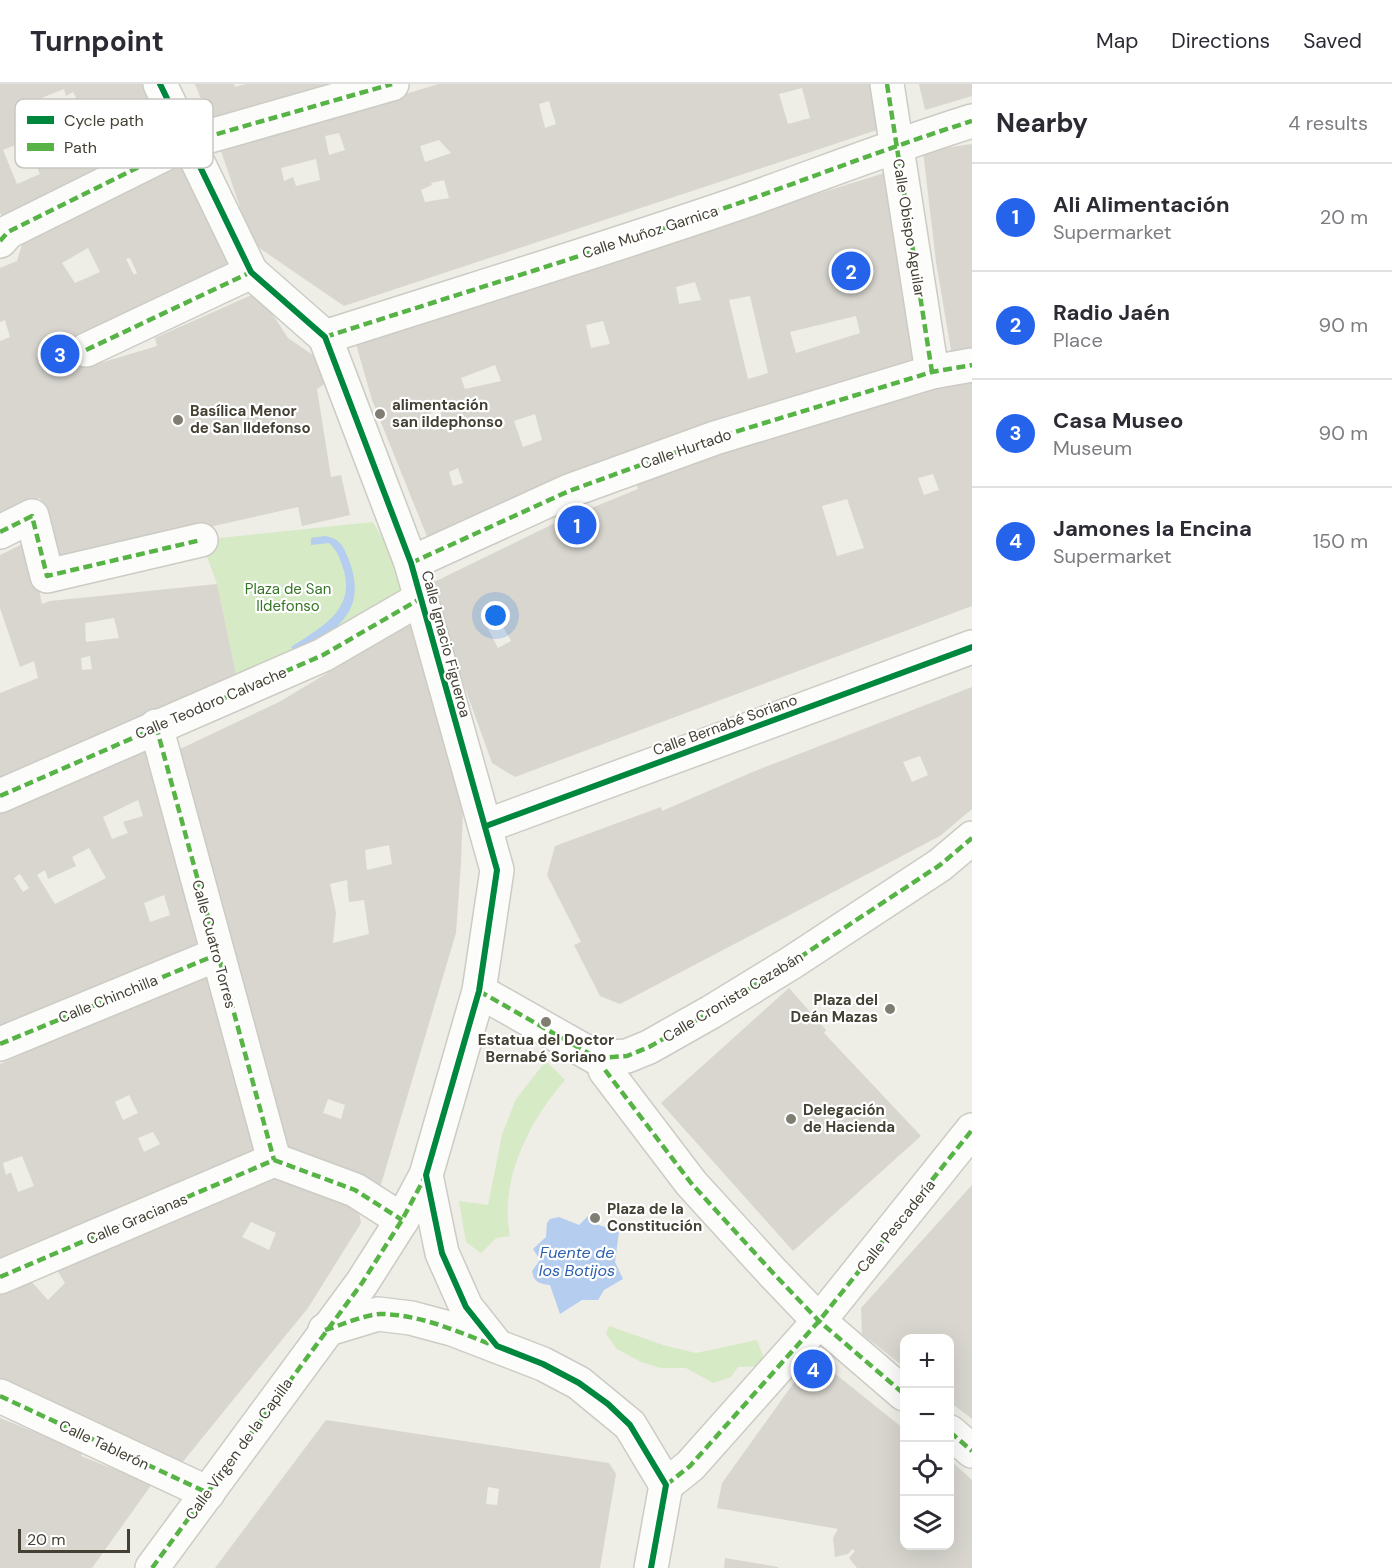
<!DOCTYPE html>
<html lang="en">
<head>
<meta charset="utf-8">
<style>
  :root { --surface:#fff; --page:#f2f2f3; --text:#2b2b33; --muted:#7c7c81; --line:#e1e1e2; --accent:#2563eb }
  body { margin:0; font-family:"DM Sans",sans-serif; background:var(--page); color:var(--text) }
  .controls { position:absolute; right:18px; bottom:18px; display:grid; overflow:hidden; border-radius:12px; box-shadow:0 6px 24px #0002 }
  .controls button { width:54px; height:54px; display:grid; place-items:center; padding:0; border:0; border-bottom:2px solid var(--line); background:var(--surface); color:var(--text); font:30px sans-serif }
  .scale { position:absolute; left:18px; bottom:15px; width:112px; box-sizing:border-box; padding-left:6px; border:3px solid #444033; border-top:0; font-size:16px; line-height:21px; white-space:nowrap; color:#444033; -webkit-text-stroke:4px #fff; paint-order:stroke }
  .you { position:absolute; left:496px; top:532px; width:21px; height:21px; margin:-15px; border:4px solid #fff; border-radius:50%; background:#1a73e8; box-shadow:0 0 0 9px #1a73e833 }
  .badge { display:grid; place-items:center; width:39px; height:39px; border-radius:50%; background:var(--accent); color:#fff; font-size:20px; font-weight:700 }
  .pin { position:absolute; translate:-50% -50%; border:3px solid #fff; box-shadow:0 2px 6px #0006 }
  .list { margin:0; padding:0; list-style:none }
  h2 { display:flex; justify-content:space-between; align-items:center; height:78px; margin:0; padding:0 24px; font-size:26px }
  h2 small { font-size:20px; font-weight:400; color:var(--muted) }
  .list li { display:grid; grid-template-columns:39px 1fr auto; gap:18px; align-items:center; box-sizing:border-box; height:108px; padding:0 24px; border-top:2px solid var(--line) }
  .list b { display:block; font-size:22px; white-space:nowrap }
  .list p { margin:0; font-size:20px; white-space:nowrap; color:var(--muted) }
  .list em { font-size:20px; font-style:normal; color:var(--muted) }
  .icon { flex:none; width:33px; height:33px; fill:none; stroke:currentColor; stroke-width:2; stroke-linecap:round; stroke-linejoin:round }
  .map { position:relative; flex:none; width:972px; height:1484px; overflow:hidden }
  header { display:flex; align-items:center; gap:36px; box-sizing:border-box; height:84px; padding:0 30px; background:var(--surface); border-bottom:2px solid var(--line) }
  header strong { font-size:28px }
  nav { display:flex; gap:33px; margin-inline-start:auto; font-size:21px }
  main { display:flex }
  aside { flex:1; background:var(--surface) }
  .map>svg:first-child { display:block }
</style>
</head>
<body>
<header>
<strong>Turnpoint</strong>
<nav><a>Map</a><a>Directions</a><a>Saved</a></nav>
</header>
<main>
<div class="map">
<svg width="972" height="1484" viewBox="0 0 972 1484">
  <rect width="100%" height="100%" fill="#eeede6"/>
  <g fill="#d5eac5">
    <polygon points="373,438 418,516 237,595 217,500 201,456"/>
    <path d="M546,977L565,996C529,1037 499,1096 510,1152L496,1154L481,1169L466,1158L459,1117L488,1121L502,1051L516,1015Z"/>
    <polygon points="609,1242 666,1262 696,1269 757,1256 767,1282 738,1283 731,1293 713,1299 686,1284 661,1284 641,1278 617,1265 606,1250"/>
  </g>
  <g fill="#b5cdee">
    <path d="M325,452C340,455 343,461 349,476C368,527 338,545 298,570L291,563C320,544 355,527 344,487C340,475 338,467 329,459L311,461V454Z"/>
    <path d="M588,1132L595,1140L619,1147L615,1178L623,1195L604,1206L598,1216H582L560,1230L550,1201C539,1200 534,1198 532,1187L540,1176L533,1165L546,1153L547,1139L550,1135L559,1133L579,1141Z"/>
  </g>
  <g fill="#d8d6cf" fill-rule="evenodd">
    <path d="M0,0H147L174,56L4,138L0,128ZM64,5L66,12L73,8L93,46L73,56L59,28L37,38L29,19ZM35,53L45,77L36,81L40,90L17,100L3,66Z"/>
    <polygon points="195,0 234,0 235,3 246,0 357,0 213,46"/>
    <path d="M438,0H872L880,45L344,222L252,159L221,67ZM802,4L810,34L788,40L779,10ZM549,17L556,40L545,44L539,20ZM339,49L345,66L329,71L325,52ZM439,56L451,69L425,78L420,62ZM316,75L320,96L296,102L293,93L284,97L281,84ZM444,96L449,114L425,118L421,106L432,101L431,99Z"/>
    <polygon points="919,0 972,0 972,12 925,26"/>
    <polygon points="972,60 972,273 953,278 936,178 923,67"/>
    <path d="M186,69L233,180L78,263L87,283L157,262L155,254L258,208L288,254L323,278L326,299L317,305L331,393L341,391L350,431L302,442L298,423L54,478L40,414L0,435V257L10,253L5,236L0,238V184L17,177L24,154ZM88,164L100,188L75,199L62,179ZM130,174L137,189L134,191L126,175Z"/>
    <path d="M891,87L927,284L430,460L372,316L354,253ZM695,198L701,216L679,220L676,203ZM750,212L768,289L748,295L729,216ZM856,232L860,249L796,269L790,248ZM603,237L610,260L591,264L586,241ZM495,281L501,297L465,305L461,294ZM440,325L443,343L435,346L430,329ZM535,330L542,356L523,363L514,337ZM458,384L463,399L453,402L449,388Z"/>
    <path d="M972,295V522L515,693L492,679L428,501L555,439L638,405L636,399L690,379L878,319ZM933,390L939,406L924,411L918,394ZM847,415L864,464L837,472L822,422ZM501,539L511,557L498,564L488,545Z"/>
    <path d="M29,457L42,520L50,517L217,500L237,595L0,698V609L38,594L34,577L20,583L0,524V471ZM114,534L119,554L86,558L85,539ZM90,572L92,585L82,586L81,574Z"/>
    <path d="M416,530L463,725L461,779L456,849L379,1107L283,1067L273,1010L204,765L180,665L279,618L361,569ZM389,761L392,780L367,786L365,766ZM347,796L349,818L364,816L369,850L333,859L336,829L330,800ZM328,1015L345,1021L341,1035L323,1029Z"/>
    <path d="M972,603V725L940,752L620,920L600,912L574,861L581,858L547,791L555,762L661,723L662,727L755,687ZM920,672L928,691L912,698L903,678Z"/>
    <path d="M148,659L203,868L0,951V727ZM138,716L143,732L123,738L128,749L112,755L103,733ZM89,764L106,794L55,820L37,791L45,786L48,795L76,782L72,773ZM20,790L29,804L23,808L14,794ZM164,811L170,831L150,838L144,819Z"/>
    <path d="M209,888L265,1071L0,1188V980ZM129,1011L138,1029L123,1036L115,1018ZM153,1048L160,1060L144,1068L138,1054ZM22,1072L34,1102L18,1108L11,1088L6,1091L3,1079Z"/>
    <polygon points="789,904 826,946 824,949 921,1052 793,1167 661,1019"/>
    <path d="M271,1090L358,1123L361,1139L308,1224L181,1380L0,1294V1209L29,1195L48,1216L65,1199L55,1183ZM251,1138L276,1149L269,1166L242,1153Z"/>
    <polygon points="972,1101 972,1335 950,1318 950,1254 904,1254 904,1283 862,1250 861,1224"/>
    <polygon points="813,1272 904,1345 904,1462 950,1462 950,1376 972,1396 972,1484 857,1484 849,1474 855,1467 852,1465 848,1470 835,1473 833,1454 838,1445 717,1424 722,1399"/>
    <polygon points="0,1334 83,1367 81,1372 152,1400 92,1484 0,1484"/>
    <path d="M326,1336L609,1379L616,1390L600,1484H215ZM488,1403L499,1405L497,1421L486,1420Z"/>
    <polygon points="725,1474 778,1483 778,1484 724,1484"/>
  </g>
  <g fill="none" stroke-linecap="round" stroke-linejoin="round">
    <defs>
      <g id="minor">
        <polyline points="887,0 932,288"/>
        <polyline points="0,157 8,148 189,58 392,0"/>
        <path d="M325,253C465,208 606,165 745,117C821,90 895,61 972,37"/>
        <polyline points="86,266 251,188"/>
        <polyline points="0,448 32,432 47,492 201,456"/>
        <polyline points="411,479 569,407 715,354 932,288 972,281"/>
        <polyline points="156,642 274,1076"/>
        <polyline points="0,712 323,571 418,516"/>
        <polyline points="486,742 972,563"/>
        <polyline points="479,907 597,974 627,972 649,963 711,928 791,879 940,781 972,754"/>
        <polyline points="0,960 216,871"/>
        <polyline points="605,986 691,1099 773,1189 819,1237 904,1310"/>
        <polyline points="274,1076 355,1106 402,1136"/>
        <polyline points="426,1091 442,1169 466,1223 497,1262"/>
        <polyline points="0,1193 274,1076"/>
        <polyline points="325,1246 378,1230 411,1234 452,1245 543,1280 579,1299 630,1341 666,1401"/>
        <polyline points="0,1312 208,1409"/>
        <polyline points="950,1348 972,1367"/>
        <polyline points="666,1401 690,1382 819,1237 972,1046"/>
        <polyline points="152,1484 362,1199 402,1136 426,1091 479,907 497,786 411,479 325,253 251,188 160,0"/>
        <polyline points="651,1484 666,1401"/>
      </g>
    </defs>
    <use href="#minor" stroke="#cccbc4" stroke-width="36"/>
    <use href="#minor" stroke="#fcfcfb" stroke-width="33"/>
    <g stroke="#57b346" stroke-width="4.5" stroke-dasharray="9 4.5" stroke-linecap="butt">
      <polyline points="887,0 932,288"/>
      <polyline points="0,157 8,148 189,58 392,0"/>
      <path d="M325,253C465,208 606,165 745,117C821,90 895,61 972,37"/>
      <polyline points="86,266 251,188"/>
      <polyline points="0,448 32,432 47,492 201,456"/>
      <polyline points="411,479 569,407 715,354 932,288 972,281"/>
      <polyline points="156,642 274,1076"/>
      <polyline points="0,712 323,571 418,516"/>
      <polyline points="479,907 597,974 627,972 649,963 711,928 791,879 940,781 972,754"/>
      <polyline points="0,960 216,871"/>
      <polyline points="605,986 691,1099 773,1189 819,1237 904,1310"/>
      <polyline points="274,1076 355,1106 402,1136"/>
      <polyline points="0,1193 274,1076"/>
      <path d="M325,1246C342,1241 363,1231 380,1230C418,1230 457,1247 492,1261"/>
      <polyline points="0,1312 208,1409"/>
      <polyline points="950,1348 972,1367"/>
      <polyline points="666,1401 690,1382 819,1237 972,1046"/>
      <polyline points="152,1484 362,1199 402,1136 426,1091"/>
    </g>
    <defs>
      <g id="cycleway">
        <polyline points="160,0 251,188 325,253 411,479 497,786 479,907 426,1091 442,1169 466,1223 497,1262 543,1280 579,1299 608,1320 630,1341 666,1401 651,1484"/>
        <polyline points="486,742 972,563"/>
      </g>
    </defs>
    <use href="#cycleway" stroke="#fff" stroke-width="10"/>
    <use href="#cycleway" stroke="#00873e" stroke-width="6"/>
  </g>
  <g fill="#807d72" stroke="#fff" stroke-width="2">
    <circle cx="380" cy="330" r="6"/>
    <circle cx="178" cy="336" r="6"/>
    <circle cx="890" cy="925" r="6"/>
    <circle cx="546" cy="938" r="6"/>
    <circle cx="791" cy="1035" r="6"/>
    <circle cx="595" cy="1134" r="6"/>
  </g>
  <g text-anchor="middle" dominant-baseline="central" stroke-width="4.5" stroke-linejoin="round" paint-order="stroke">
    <g font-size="15" fill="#444033" stroke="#fff">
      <text transform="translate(909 144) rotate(81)">Calle Obispo Aguilar</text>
      <text transform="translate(650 148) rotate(-18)">Calle Muñoz Garnica</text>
      <text transform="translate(686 365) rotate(-19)">Calle Hurtado</text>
      <text transform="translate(446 560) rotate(75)">Calle Ignacio Figueroa</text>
      <text transform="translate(211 619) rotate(-23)">Calle Teodoro Calvache</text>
      <text transform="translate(725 641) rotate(-20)">Calle Bernabé Soriano</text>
      <text transform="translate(214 860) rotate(75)">Calle Cuatro Torres</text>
      <text transform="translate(733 913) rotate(-31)">Calle Cronista Cazabán</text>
      <text transform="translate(108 915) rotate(-22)">Calle Chinchilla</text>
      <text transform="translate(137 1135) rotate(-23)">Calle Gracianas</text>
      <text transform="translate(896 1142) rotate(-51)">Calle Pescadería</text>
      <text transform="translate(104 1361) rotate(25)">Calle Tablerón</text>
      <text transform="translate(239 1365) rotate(-54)">Calle Virgen de la Capilla</text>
    </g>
    <g font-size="15" font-weight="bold" fill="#444033" stroke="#fff" text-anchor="start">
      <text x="392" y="321">alimentación<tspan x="392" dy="17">san ildephonso</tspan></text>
      <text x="190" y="327">Basílica Menor<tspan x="190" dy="17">de San Ildefonso</tspan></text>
      <text x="878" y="916" text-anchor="end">Plaza del<tspan x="878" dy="17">Deán Mazas</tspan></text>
      <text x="546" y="956" text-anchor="middle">Estatua del Doctor<tspan x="546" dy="17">Bernabé Soriano</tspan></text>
      <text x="803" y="1026">Delegación<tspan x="803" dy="17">de Hacienda</tspan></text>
      <text x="607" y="1125">Plaza de la<tspan x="607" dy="17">Constitución</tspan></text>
    </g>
    <g font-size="15" fill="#357625" stroke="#fff">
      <text x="288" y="505">Plaza de San<tspan x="288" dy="17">Ildefonso</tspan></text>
    </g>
    <g font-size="16" font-style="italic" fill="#2a5fb1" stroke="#fff">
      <text x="577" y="1168">Fuente de<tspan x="577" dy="18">los Botijos</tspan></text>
    </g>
  </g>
  <rect x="15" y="15" width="198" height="69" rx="9" fill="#fff" stroke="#c7c6c2" stroke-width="1.5"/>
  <rect x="27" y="32" width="27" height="8" fill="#00873e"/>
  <rect x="27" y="59" width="27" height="8" fill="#57b346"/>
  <g font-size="16" fill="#444033">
    <text x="64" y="42">Cycle path</text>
    <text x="64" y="69">Path</text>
  </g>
</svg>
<div class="controls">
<button>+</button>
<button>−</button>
<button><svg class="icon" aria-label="locate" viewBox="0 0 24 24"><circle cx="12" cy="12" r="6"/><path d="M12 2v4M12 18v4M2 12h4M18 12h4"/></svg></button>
<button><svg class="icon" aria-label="layers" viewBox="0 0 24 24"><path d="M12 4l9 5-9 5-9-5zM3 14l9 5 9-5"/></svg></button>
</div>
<div class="scale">20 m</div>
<div class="you"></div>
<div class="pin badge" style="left:577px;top:441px">1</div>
<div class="pin badge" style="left:851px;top:187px">2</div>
<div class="pin badge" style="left:60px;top:270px">3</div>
<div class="pin badge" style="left:813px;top:1285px">4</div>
</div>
<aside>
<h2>Nearby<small>4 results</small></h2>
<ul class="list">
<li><span class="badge">1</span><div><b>Ali Alimentación</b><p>Supermarket</p></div><em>20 m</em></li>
<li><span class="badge">2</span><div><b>Radio Jaén</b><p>Place</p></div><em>90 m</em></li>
<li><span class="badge">3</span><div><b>Casa Museo</b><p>Museum</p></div><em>90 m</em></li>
<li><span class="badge">4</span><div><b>Jamones la Encina</b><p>Supermarket</p></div><em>150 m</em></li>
</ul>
</aside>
</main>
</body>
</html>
